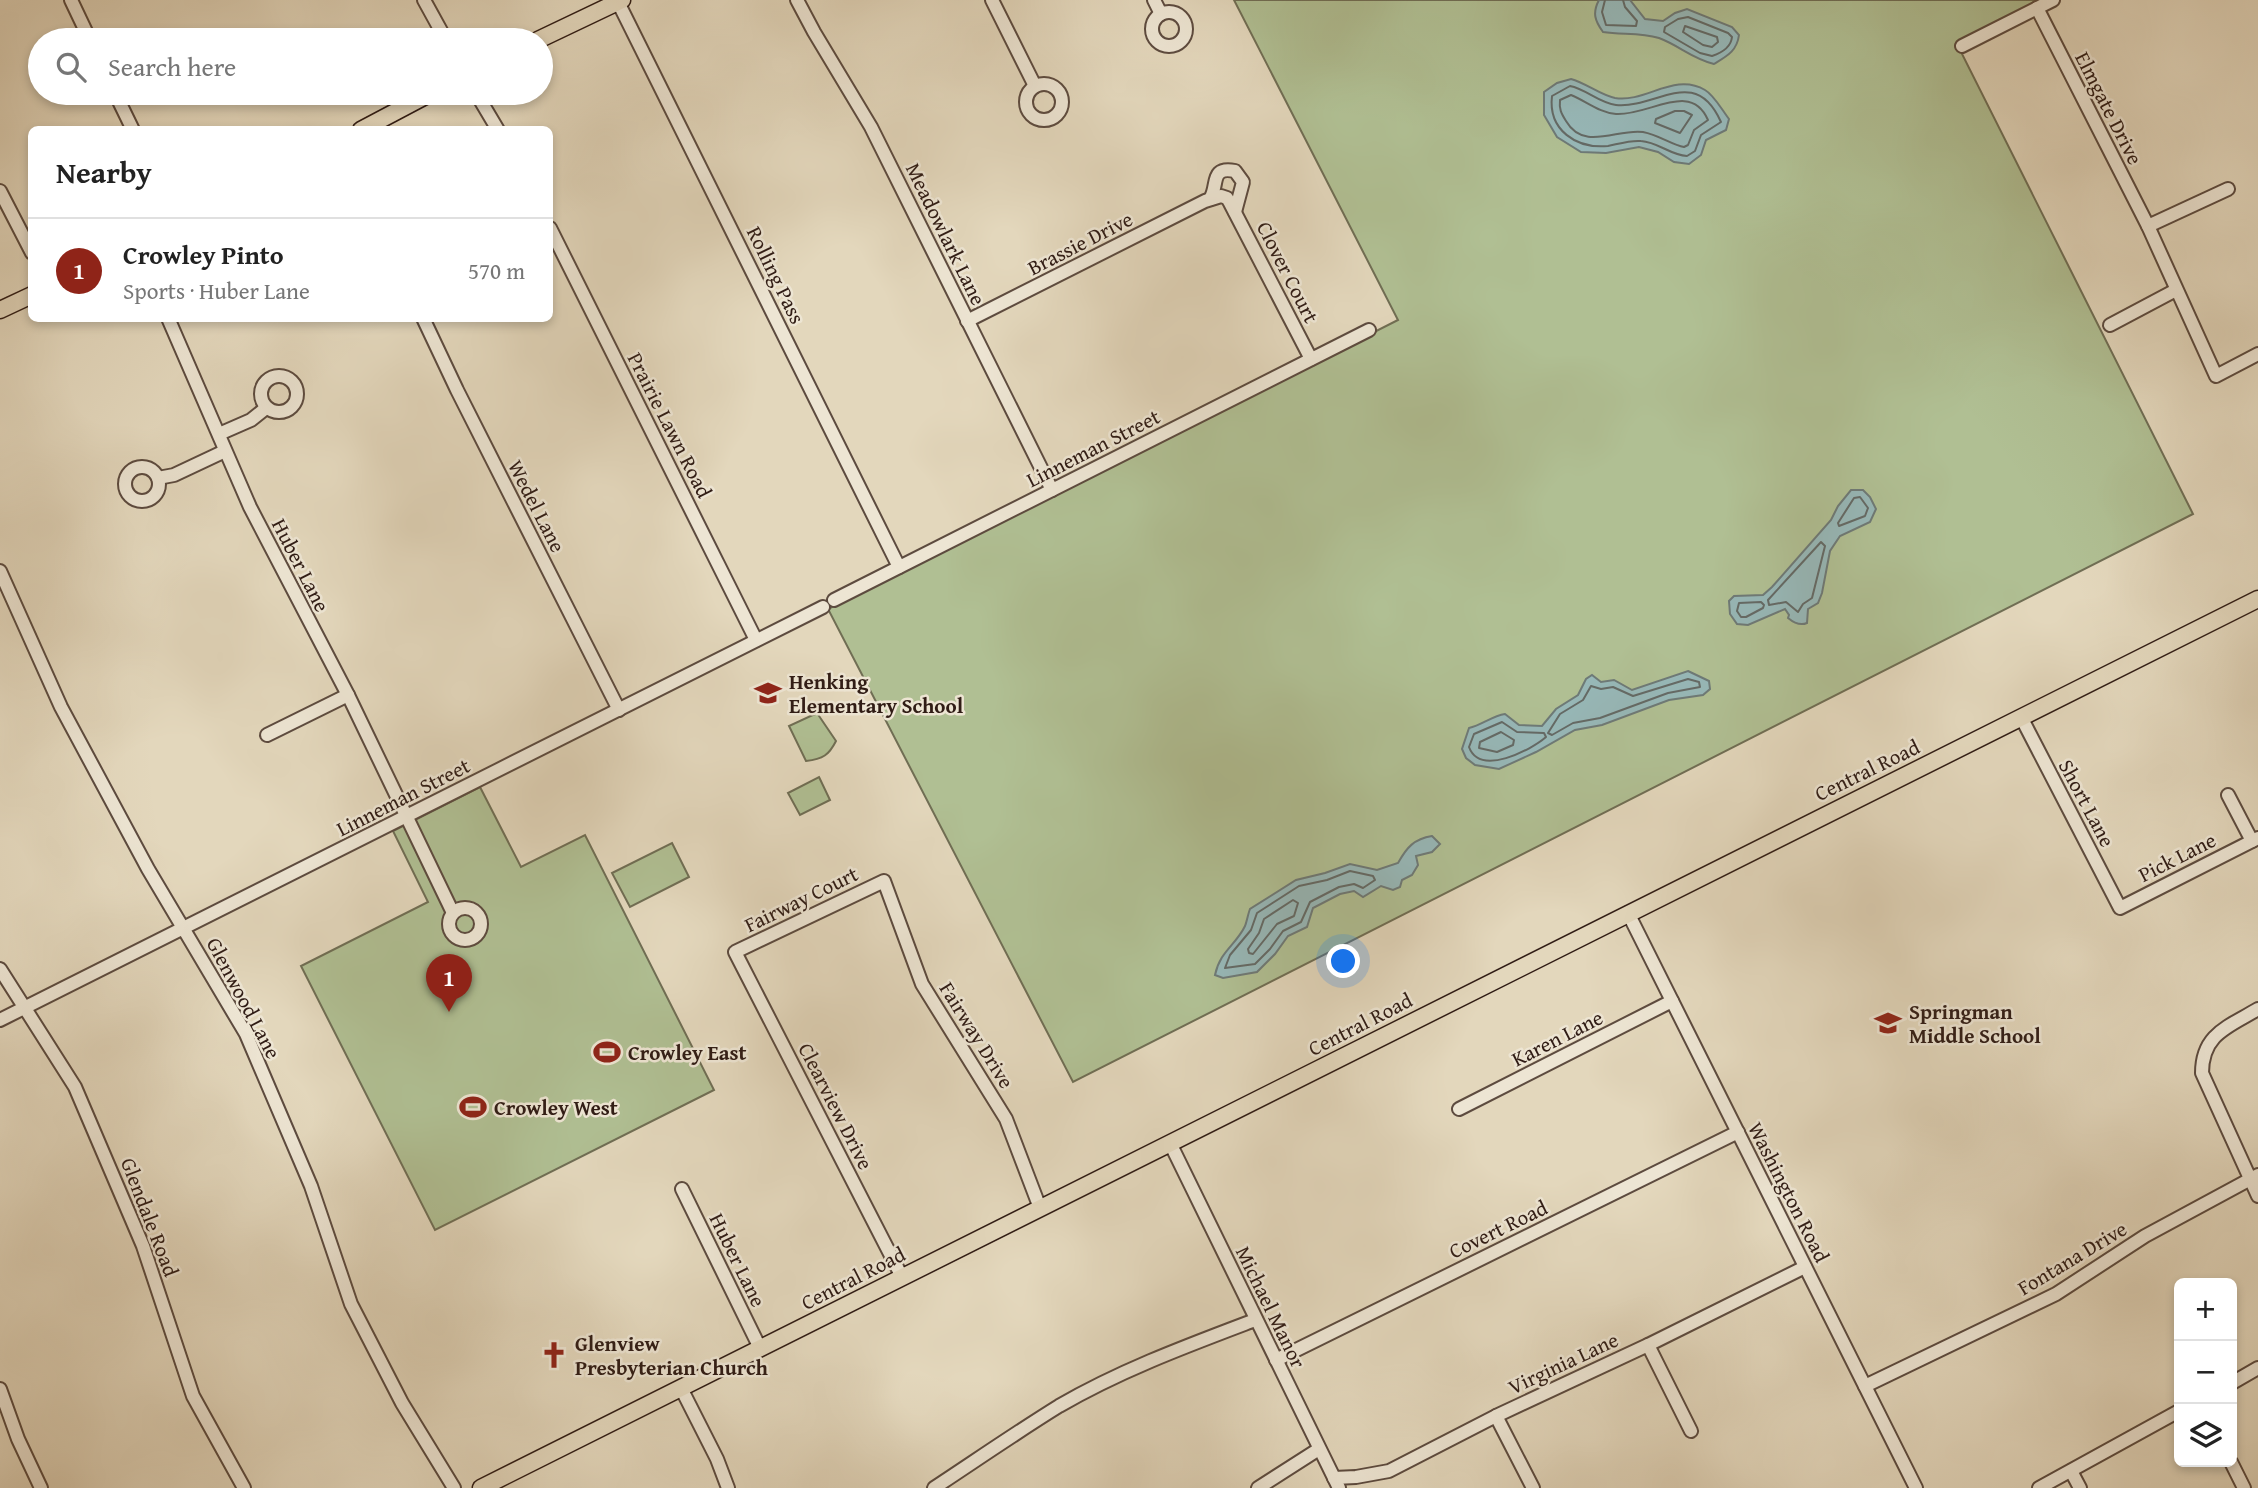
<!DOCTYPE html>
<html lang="en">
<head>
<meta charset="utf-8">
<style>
  :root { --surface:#fff; --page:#f2f2f2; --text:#222; --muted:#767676; --line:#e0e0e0; --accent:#8f2418 }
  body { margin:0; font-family:"Gentium Book Plus",serif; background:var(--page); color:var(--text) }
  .controls { position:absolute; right:21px; bottom:21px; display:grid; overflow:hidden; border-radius:10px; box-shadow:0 4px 10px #0003 }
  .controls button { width:63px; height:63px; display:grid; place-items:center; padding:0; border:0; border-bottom:2px solid var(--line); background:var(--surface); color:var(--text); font:35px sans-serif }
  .you { position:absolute; left:1344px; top:962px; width:24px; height:24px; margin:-18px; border:5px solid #fff; border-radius:50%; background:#1a73e8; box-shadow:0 0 0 10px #1a73e833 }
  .badge { display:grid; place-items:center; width:46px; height:46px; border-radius:50%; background:var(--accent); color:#fff; font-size:23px; font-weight:700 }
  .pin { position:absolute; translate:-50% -58px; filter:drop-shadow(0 2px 4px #0008) }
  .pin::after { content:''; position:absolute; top:37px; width:24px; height:21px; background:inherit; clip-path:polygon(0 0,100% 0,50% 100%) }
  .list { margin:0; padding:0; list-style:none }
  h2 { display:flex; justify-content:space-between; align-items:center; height:91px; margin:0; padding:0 28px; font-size:30px }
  h2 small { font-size:23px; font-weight:400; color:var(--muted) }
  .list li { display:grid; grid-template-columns:46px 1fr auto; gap:21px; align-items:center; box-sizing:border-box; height:105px; padding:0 28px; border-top:2px solid var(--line) }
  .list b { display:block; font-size:26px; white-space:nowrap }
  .list p { margin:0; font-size:23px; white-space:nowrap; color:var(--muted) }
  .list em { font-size:23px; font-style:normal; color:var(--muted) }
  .icon { flex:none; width:38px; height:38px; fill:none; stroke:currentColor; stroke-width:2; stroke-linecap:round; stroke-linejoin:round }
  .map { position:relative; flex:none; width:2258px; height:1488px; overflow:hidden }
  .search { position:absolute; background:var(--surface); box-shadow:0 4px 10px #0003; left:28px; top:28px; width:525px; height:77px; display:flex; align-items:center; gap:18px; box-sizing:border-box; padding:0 24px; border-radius:38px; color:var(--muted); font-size:26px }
  .panel { position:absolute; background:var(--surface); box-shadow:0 4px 10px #0003; left:28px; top:126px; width:525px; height:196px; border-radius:10px }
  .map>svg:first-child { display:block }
</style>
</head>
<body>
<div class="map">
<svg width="2258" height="1488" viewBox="0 0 2258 1488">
  <rect width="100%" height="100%" fill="#e3d7bc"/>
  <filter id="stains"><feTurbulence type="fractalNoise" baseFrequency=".00286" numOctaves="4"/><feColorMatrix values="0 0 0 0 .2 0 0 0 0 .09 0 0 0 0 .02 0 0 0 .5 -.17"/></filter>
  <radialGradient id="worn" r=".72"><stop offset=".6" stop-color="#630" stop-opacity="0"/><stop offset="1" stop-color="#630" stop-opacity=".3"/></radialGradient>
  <g fill="#b0bf93" stroke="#706e54" stroke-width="2">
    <polygon points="1234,0 2040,0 1957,44 2193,514 1073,1082 828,609 1398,320"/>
    <path d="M817,713L836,741C829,755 823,759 806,761L789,726Z"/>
    <polygon points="819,777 830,800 800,815 788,793"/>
    <polygon points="480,787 521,867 585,835 714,1090 435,1230 301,966 428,902 393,831"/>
    <polygon points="672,843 689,877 630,907 612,873"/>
  </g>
  <g fill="#97b8b8" stroke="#6e7a77" stroke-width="2">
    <path d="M1599,0H1630L1645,19L1663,21L1675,13L1687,9L1732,27L1739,35C1737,51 1727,56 1714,64C1691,58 1680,46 1659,38C1640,32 1622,35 1603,32C1595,21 1592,13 1599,0Z"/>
    <path d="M1571,79C1586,83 1600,95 1615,98C1646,103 1674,72 1705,90C1714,95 1722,110 1729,119L1726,130L1706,140L1701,155L1689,164L1674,162L1658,152L1639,147L1606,153L1581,152L1557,137L1544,115V92L1557,83Z"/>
    <path d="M1851,490H1863L1870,497L1876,509L1870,522L1840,536L1830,551L1822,593L1818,603L1808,609L1807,623C1800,626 1794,623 1788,618L1789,615L1785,609L1748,625L1737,624L1730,614L1729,601L1734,596L1763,595L1772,587L1831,520L1838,506Z"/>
    <path d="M1688,671L1709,681L1710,689L1703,695L1669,700L1602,725L1575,730L1536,752L1499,769L1475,765L1466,758L1462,749L1469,728C1482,725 1492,716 1505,714L1519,725L1542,726L1556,709L1578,695L1586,679L1592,675L1601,682L1614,680L1632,690Z"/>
    <path d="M1432,836L1440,844L1432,852L1416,856L1418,865L1412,875L1402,880L1400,887L1393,890L1381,886L1363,897L1354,891L1340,894L1313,908L1307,927L1288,936L1275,954L1257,972L1223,978L1215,975C1220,951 1236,945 1245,926C1247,921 1248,914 1250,909L1296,880L1325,873L1350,864L1377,870L1398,863C1407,847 1414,839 1432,836Z"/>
  </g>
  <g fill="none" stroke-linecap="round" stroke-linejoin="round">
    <g stroke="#646a66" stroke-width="2">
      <polyline points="1605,0 1602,12 1606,25 1636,26 1637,21 1625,7 1623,0"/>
      <path d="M1688,17L1728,33L1732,37C1731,47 1721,53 1712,56L1700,53L1664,32L1665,27L1678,19Z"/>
      <polygon points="1685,26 1717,37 1718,42 1712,47 1703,45 1683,32"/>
      <path d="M1570,86C1586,89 1599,103 1616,105C1657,109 1695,64 1721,122L1701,135L1695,151L1687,156C1670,155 1658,142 1641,141C1630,140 1618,144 1608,146C1576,149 1548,130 1552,96Z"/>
      <path d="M1571,95C1586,101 1600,113 1616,114C1649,116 1691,80 1708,120L1694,130L1688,145L1684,147C1672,145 1659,135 1643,132C1618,128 1584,152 1566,121C1561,113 1559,109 1560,100Z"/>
      <polygon points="1675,111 1684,111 1692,115 1680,133 1655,123 1656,119"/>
      <polygon points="1860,497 1868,508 1865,516 1839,526 1838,523 1854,498"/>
      <polygon points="1821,542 1825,546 1812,598 1803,604 1798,612 1786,602 1769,605 1768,600"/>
      <polygon points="1761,602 1764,605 1763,608 1746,617 1741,617 1737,611 1739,603"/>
      <polygon points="1688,679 1699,682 1700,687 1668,693 1600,718 1573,723 1552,735 1548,733 1560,714 1583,700 1591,686 1601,689 1613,687 1633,696"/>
      <path d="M1502,722L1517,732L1544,733L1546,737C1531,750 1480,777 1469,747L1474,734Z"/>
      <polygon points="1501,732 1514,740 1513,745 1497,752 1479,748 1480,742"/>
      <polygon points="1350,871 1373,876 1375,880 1363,888 1354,884 1339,887 1310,902 1301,922 1283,931 1270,949 1255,964 1225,968 1230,955 1251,930 1257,913 1299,886 1327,880"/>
      <polygon points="1293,900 1298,903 1294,916 1277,924 1253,954 1249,953 1248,949 1259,933 1264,919"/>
    </g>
    <defs>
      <g id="minor">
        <polyline points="71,0 90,40"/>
        <polyline points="424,0 446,40"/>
        <polyline points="617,0 899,567"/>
        <polyline points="797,0 814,32 871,127 1052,490"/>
        <polyline points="992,0 1035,86"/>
        <polyline points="1154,0 1161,14"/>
        <polyline points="2037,8 2148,226 2216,376 2258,354"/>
        <circle cx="1169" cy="29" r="17"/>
        <polyline points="1962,46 2053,0"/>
        <circle cx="1044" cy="102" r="18"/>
        <polyline points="115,93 133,130"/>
        <polyline points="476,93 498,130"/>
        <polyline points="0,191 32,253"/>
        <path d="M1210,199C1219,186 1209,166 1235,171L1243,182L1235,212"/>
        <polyline points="2148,226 2228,189"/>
        <polyline points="550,228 756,640"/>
        <polyline points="168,318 250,507 348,695 453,913"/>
        <polyline points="423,318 457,390 619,710"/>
        <polyline points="967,321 1205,201 1221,196 1227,198 1230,203 1311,359"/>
        <polyline points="2110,325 2176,290"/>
        <circle cx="279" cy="394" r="18"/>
        <polyline points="219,434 251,420 266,408"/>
        <circle cx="142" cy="484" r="17"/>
        <polyline points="158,478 174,475 225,451"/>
        <polyline points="0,571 61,707 148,869 246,1034 311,1186 351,1304 402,1403 454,1488"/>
        <polyline points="834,600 1369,330"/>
        <polyline points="2021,717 2120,908 2258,838"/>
        <polyline points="267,735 348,695"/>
        <polyline points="2228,795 2252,841"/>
        <circle cx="465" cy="924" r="16"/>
        <polyline points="1628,913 1916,1488"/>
        <polyline points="0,969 75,1087 143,1246 193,1396 244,1488"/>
        <path d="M2258,1009C2228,1027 2202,1034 2202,1073L2258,1196"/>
        <polyline points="0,1020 823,607"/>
        <polyline points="1459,1109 1672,1001"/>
        <polyline points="1170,1143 1339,1488"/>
        <polyline points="682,1189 760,1348"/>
        <polyline points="902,1277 735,952 884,881 922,984 1006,1119 1040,1208"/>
        <polyline points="1648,1345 1691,1431"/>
        <polyline points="1276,1360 1738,1132"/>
        <polyline points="2232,1383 2258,1368"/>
        <polyline points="1865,1386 2056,1294 2145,1236 2258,1175"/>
        <polyline points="681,1388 717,1459 728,1488"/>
        <polyline points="0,1389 18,1439 41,1488"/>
        <polyline points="1496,1416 1533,1488"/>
        <polyline points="2231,1462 2244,1488"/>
        <polyline points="2071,1471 2080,1488"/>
        <polyline points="1334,1478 1356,1477 1389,1471 1496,1416 1648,1345 1805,1267"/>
        <path d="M934,1488C975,1461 1017,1432 1059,1406C1121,1370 1189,1345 1255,1320"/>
        <polyline points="1258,1488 1319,1449"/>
        <polyline points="2039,1488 2179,1411"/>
      </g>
      <g id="major">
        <polyline points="538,40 622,0"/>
        <polyline points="361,130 431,93"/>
        <polyline points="0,310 32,295"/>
        <polyline points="481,1488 2258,599"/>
      </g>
    </defs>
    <use href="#minor" stroke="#5d4b3f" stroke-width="16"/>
    <use href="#major" stroke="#301c15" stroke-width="19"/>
    <use href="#minor" stroke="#ede5d3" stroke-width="12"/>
    <use href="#major" stroke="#e3d7bc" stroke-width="16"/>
  </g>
  <defs>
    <symbol id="school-bare" viewBox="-9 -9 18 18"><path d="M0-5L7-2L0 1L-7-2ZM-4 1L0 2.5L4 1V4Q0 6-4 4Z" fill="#8f2418" stroke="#ede5d3" stroke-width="2.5" paint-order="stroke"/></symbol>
    <symbol id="stadium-bare" viewBox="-9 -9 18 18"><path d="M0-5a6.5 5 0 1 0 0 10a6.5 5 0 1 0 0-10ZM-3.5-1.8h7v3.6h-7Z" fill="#8f2418" stroke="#ede5d3" stroke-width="2.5" paint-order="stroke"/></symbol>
    <symbol id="church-bare" viewBox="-9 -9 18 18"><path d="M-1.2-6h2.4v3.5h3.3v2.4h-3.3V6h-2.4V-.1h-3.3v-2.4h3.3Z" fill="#8f2418" stroke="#ede5d3" stroke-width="2.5" paint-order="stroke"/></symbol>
  </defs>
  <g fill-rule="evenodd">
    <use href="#school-bare" x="749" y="674" width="38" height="38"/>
    <use href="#school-bare" x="1869" y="1004" width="38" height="38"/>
    <use href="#stadium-bare" x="588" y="1033" width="38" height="38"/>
    <use href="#stadium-bare" x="454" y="1088" width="38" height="38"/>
    <use href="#church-bare" x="535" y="1336" width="38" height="38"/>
  </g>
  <g text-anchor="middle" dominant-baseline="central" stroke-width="5" stroke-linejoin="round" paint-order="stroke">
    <g font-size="21" fill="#301c15" stroke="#ede5d3">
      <text transform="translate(2109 108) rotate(63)">Elmgate Drive</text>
      <text transform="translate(946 234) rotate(64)">Meadowlark Lane</text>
      <text transform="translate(1080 243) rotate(-27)">Brassie Drive</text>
      <text transform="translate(1288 272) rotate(63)">Clover Court</text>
      <text transform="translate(776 275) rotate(64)">Rolling Pass</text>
      <text transform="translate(670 425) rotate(63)">Prairie Lawn Road</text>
      <text transform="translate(1093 448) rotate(-27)">Linneman Street</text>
      <text transform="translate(537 506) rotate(63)">Wedel Lane</text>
      <text transform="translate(301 565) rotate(63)">Huber Lane</text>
      <text transform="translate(1867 770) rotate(-26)">Central Road</text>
      <text transform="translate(403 797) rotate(-27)">Linneman Street</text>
      <text transform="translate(2087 803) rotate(62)">Short Lane</text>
      <text transform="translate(2177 857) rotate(-27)">Pick Lane</text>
      <text transform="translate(801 899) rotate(-26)">Fairway Court</text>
      <text transform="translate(244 998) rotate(62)">Glenwood Lane</text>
      <text transform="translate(1360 1024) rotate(-27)">Central Road</text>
      <text transform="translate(977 1035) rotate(58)">Fairway Drive</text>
      <text transform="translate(1557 1038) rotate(-27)">Karen Lane</text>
      <text transform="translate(836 1106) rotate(63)">Clearview Drive</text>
      <text transform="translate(1789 1192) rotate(63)">Washington Road</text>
      <text transform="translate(150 1217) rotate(69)">Glendale Road</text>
      <text transform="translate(1498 1229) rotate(-26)">Covert Road</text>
      <text transform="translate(2072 1258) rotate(-31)">Fontana Drive</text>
      <text transform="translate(738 1260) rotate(64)">Huber Lane</text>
      <text transform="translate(853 1278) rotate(-27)">Central Road</text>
      <text transform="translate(1271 1307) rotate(64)">Michael Manor</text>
      <text transform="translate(1563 1363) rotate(-25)">Virginia Lane</text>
    </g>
    <g font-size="21" font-weight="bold" fill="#301c15" stroke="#ede5d3" text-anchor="start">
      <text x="789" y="681">Henking<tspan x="789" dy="24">Elementary School</tspan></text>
      <text x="1909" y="1011">Springman<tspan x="1909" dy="24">Middle School</tspan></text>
      <text x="628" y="1052">Crowley East</text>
      <text x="494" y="1107">Crowley West</text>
      <text x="575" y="1343">Glenview<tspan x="575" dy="24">Presbyterian Church</tspan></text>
    </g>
  </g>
  <rect width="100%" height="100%" filter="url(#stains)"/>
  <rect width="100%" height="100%" fill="url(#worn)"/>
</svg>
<div class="controls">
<button>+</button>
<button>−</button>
<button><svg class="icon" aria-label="layers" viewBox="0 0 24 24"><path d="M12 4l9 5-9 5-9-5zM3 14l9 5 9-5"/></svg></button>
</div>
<div class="you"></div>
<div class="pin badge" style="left:449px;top:1012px">1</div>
<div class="search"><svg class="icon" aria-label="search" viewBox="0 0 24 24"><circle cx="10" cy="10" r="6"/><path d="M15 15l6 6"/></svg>Search here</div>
<section class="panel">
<h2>Nearby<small></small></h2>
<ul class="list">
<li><span class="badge">1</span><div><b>Crowley Pinto</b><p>Sports · Huber Lane</p></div><em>570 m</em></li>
</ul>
</section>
</div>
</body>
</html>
